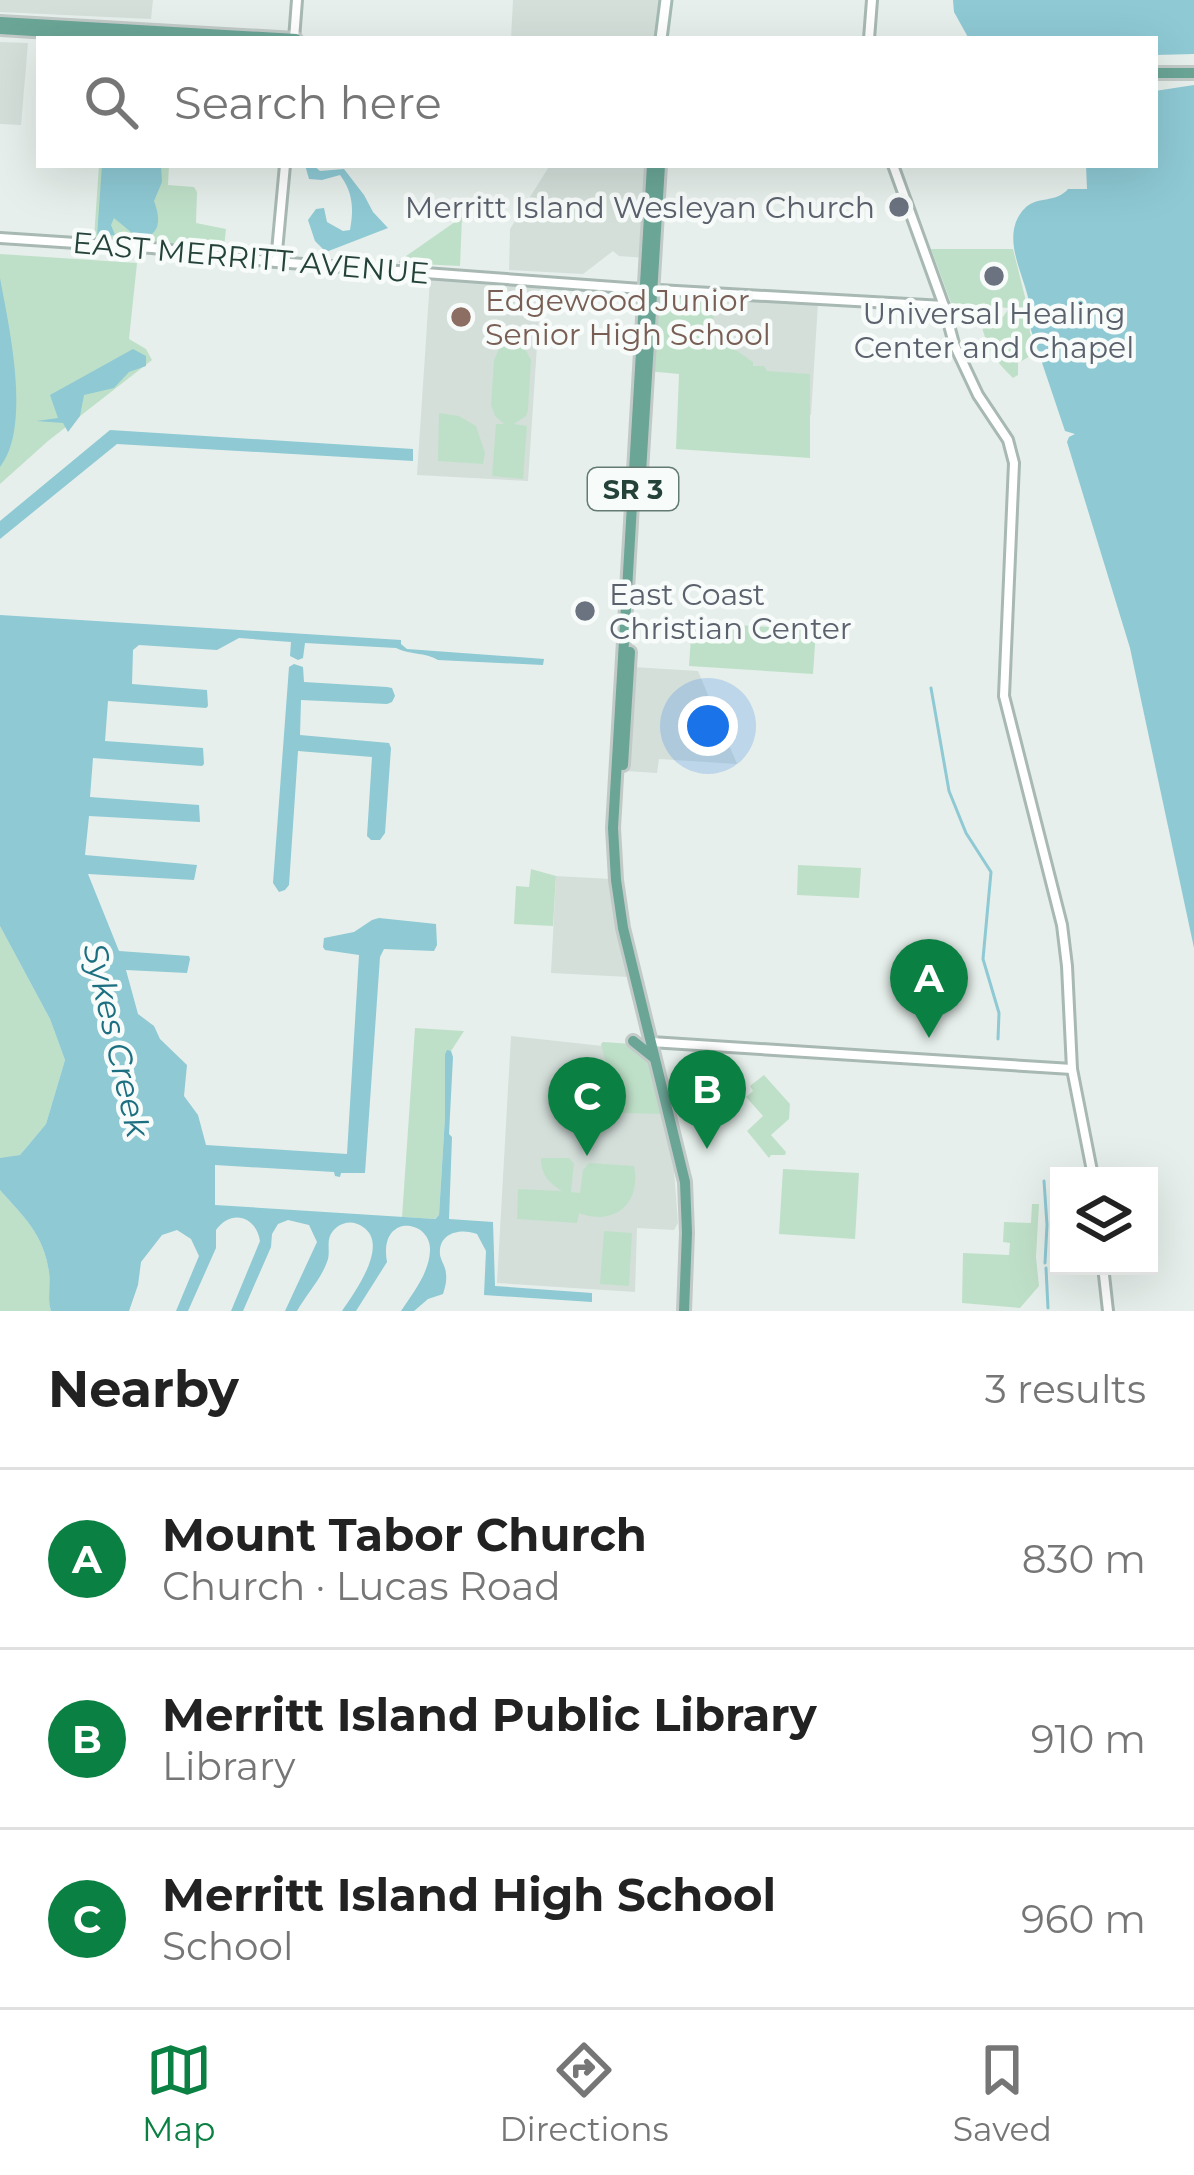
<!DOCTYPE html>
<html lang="en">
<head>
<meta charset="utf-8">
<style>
  :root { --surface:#fff; --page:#f6f6f6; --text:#222; --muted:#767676; --line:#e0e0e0; --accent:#0b8043 }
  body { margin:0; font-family:Montserrat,sans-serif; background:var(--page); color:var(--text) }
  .controls { position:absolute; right:36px; bottom:36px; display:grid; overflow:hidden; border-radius:0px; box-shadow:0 12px 48px #0002 }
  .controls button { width:108px; height:108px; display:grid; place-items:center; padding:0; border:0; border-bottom:3px solid var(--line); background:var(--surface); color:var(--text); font:60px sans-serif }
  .you { position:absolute; left:708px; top:726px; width:42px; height:42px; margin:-30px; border:9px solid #fff; border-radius:50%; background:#1a73e8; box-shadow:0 0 0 18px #1a73e833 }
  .badge { display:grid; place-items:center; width:78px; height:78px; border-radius:50%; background:var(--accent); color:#fff; font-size:39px; font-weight:700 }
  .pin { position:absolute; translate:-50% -99px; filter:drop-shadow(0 3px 6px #0008) }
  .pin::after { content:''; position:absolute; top:63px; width:42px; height:36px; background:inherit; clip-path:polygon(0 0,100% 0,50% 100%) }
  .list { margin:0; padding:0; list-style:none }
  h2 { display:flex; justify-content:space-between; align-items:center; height:156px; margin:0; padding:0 48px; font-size:51px }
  h2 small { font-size:39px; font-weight:400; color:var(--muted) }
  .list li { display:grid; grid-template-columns:78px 1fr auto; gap:36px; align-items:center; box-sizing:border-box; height:180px; padding:0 48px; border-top:3px solid var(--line) }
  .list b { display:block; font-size:45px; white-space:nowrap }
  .list p { margin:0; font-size:39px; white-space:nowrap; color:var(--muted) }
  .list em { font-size:39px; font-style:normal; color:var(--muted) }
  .icon { flex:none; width:66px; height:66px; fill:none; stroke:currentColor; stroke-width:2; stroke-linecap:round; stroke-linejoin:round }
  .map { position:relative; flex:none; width:1194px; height:1311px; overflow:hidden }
  .search { position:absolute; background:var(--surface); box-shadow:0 12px 48px #0002; left:36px; right:36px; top:36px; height:132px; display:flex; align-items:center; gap:30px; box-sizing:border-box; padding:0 42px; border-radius:0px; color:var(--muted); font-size:45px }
  .sheet { height:696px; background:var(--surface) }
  nav { display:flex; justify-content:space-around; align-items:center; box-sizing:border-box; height:168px; border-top:3px solid var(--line); background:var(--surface); font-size:33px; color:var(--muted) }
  nav a { display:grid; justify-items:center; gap:6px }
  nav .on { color:var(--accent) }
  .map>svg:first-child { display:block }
</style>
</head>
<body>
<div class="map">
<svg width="1194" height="1311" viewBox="0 0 1194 1311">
  <rect width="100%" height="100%" fill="#e6efeb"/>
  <g fill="#d4dfda">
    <polygon points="0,0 153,0 151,19 0,12"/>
    <polygon points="513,0 660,0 657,39 511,39"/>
    <polygon points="0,42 28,43 21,125 0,124"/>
    <polygon points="550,165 652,165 646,258 619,256 613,251 583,274 509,270 510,229"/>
    <polygon points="430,279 541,286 528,481 417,475"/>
    <polygon points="715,300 818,303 811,415 715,405 721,366 713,331"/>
    <polygon points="633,667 698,671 737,764 659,759 657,773 626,771"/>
    <polygon points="556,876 611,879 613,905 629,977 551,973"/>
    <polygon points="511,1036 603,1046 649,1067 674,1170 678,1223 674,1230 637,1228 635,1292 497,1283"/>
  </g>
  <g fill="#bfe0c8">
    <polygon points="99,165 169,165 168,185 194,187 197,192 196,223 226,229 224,247 94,238"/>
    <polygon points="462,217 460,266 399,263 399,261"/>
    <path d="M931,249H1013L1028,309L1030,333L1039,351L1018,363V375L1013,378C993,360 982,339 980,313L1003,317L1009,308L951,303Z"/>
    <polygon points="0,254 137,263 129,339 146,349 152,360 48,441 0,484"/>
    <polygon points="657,296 715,300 713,331 717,344 730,346 753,362 753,366 764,366 767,371 810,374 810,458 676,449 679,374 647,371 652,298"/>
    <polygon points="512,343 524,347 531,360 528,410 526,416 514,424 527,426 523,479 492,476 496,424 504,424 495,416 491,405 494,360 499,349"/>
    <polygon points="439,413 459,416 476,426 485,453 483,464 438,461"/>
    <polygon points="692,622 816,630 813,674 689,666"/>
    <polygon points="798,865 861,868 859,898 797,895"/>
    <polygon points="531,869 556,876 553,926 514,924 516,886 529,887"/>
    <polygon points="0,926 50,1019 65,1060 46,1124 20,1155 0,1159"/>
    <polygon points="415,1028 464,1031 451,1051 447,1051 445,1054 445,1117 439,1215 434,1219 402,1217"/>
    <polygon points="603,1042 632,1044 648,1052 663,1111 660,1114 623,1113 618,1110 601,1044"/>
    <polygon points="764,1075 790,1104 789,1119 771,1135 786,1152 785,1155 771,1155 769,1158 747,1131 763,1116 746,1097 753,1091 750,1086"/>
    <path d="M541,1158H569L574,1164L571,1192L580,1193L583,1170L589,1163L634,1166C642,1203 614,1227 579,1213L577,1223L517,1219L518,1189L562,1191C549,1183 541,1175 541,1158Z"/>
    <polygon points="783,1169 859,1173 855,1239 779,1234"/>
    <path d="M0,1190C24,1217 44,1235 49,1272C51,1286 48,1298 51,1311H0Z"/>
    <polygon points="1032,1204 1039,1204 1036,1257 1039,1286 1020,1308 962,1303 963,1253 1009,1255 1010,1243 1003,1242 1004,1222 1031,1223"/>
    <polygon points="604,1231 632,1233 629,1286 600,1284"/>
  </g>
  <g fill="#8ec9d4">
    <polygon points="953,0 1194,0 1194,54 1155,55 1155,39 969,39 954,12"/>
    <path d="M1194,85V948L1130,648L1067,442L1069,437L1075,434L1065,431L1030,327C1029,320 1030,314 1030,307C1026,276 997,235 1026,207C1039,196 1056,203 1068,189H1087L1086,165H1155V91Z"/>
    <path d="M102,165H161L162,182L154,201C162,222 160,239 133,239L132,233L114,218L111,225L115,235L97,237Z"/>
    <path d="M305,165H313L320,171L344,169L364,195L373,212L388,228L326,252L315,241L308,220L316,209L324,208L327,222L343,231L350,230C354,210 353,192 340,175L322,180L309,179Z"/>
    <path d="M0,278C9,327 32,427 0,467Z"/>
    <polygon points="133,349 146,356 146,366 129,372 114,388 84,395 80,416 68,432 63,423 36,421 58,418 50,395"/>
    <polygon points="110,430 413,449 413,461 117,444 0,539 0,521"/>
    <path d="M0,615L401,640V644L407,649L544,659L543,665L438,660C425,652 410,655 396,648L305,643L303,658L298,660L290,656L291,642L239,638L217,650L139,645L133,650L132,684L207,690L208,706L206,708L108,701L105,741L203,748L204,764L202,766L93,758L90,797L199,805L200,822L89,816L85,855L197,865L194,880L88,874L119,951L189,956L190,959L187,973L126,970L138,1014L154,1026L160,1039L187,1065L184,1096L198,1115L206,1145L347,1154L359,955L325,950L323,947L324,938L354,932L372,920L379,918L436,924L437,945L434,951L384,949L380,957L365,1173H341L340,1177L335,1176L334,1172L215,1165V1205L435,1219L439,1215L445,1117V1054L447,1050L451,1051L453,1057L449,1134L452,1137L449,1219L493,1222L495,1286L592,1293V1302L484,1295L486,1251L477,1234C461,1228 438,1232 440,1255C441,1261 446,1267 446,1274C447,1281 445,1288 443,1294L428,1299L414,1311H401C413,1293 429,1273 430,1251C432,1219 378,1212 387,1262L356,1311H342C354,1293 390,1245 363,1227C355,1221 345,1221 337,1227C323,1238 332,1250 327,1262C321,1279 306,1295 297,1311H285L317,1242L309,1225L288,1220L278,1224L272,1234L271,1247L243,1311H231L260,1241C256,1216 231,1209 216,1230V1248L188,1311H176L199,1256L191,1239L177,1230L162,1235L141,1262L138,1285L129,1311H51C47,1298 51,1286 49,1272C44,1235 24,1217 0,1190V1158L20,1155L46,1124L65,1060L50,1019L0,926Z"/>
    <polygon points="294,664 303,667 304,682 387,687 392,688 395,696 392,702 387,704 301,700 300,735 389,743 391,748 385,833 380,840 371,840 367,836 372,757 298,751 289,885 285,890 279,892 273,883 289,667"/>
  </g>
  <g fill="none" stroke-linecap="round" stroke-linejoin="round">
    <g stroke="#8ec9d4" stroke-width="3">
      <polyline points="931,688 949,791 966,833 991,872 983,959 999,1013 998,1039"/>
      <polyline points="1044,1181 1047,1225 1045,1263"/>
      <polyline points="1046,1268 1048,1308"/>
    </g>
    <defs>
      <g id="tertiary">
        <polyline points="294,39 297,0"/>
        <polyline points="869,39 872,0"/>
        <polyline points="893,165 944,306 954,344 978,395 1008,440 1014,463 1004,696 1062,925 1067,966 1072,1069 1093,1176"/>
        <polyline points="0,238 152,248 276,262 641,289 944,306"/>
        <polyline points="276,262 285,165"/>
        <polyline points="651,1042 1072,1069"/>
        <polyline points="1103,1266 1108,1311"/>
      </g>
      <polyline id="secondary" points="661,39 666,0"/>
      <g id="primary">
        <polyline points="0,22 296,39"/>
        <polyline points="0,29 162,39"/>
        <polyline points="1155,73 1194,73"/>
        <polyline points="652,165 613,828 616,880 623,928 685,1182 687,1233 684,1311"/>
        <polyline points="641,472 660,165"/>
        <polyline points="623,765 630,652"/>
        <polyline points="633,1041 653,1057"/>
      </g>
    </defs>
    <use href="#tertiary" stroke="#a8b8b2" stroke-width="14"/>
    <use href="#secondary" stroke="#a4bbb3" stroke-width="15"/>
    <use href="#primary" stroke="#c2cac8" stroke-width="16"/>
    <use href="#tertiary" stroke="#fff" stroke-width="8"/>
    <use href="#secondary" stroke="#fff" stroke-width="9"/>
    <use href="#primary" stroke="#6aa596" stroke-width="10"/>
  </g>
  <g fill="#6b7280" stroke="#f7fbf9" stroke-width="4.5">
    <circle cx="899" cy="207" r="12"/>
    <circle cx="994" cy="276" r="12"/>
    <circle cx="585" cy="611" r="12"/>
  </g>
  <circle fill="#8d6e63" stroke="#f7fbf9" stroke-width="4.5" cx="461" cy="317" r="12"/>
  <g text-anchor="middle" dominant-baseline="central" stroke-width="9" stroke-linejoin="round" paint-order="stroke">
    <rect fill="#f7fbf9" stroke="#637a73" stroke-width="3" x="588" y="468" width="90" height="42" rx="9"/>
    <g font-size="27" font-weight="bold" fill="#24423a">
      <text x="633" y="489">SR 3</text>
    </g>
    <g font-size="30" fill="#5b616d" stroke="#f7fbf9" text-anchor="end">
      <text x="875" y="207">Merritt Island Wesleyan Church</text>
      <text x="994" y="313" text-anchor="middle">Universal Healing<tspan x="994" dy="34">Center and Chapel</tspan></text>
      <text x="609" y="594" text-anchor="start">East Coast<tspan x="609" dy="34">Christian Center</tspan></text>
    </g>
    <g font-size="30" fill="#24423a" stroke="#f7fbf9">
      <text transform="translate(251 258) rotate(5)">EAST MERRITT AVENUE</text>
    </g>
    <g font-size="30" fill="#785e54" stroke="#f7fbf9" text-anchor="start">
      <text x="485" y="300">Edgewood Junior<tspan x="485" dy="34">Senior High School</tspan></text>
    </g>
    <g font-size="33" font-style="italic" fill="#1c6f80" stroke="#f7fbf9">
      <text transform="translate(117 1040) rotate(77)">Sykes Creek</text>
    </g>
  </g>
</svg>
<div class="controls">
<button><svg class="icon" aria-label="layers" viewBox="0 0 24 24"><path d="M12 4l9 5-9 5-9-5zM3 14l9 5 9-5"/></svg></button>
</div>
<div class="you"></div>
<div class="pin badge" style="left:929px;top:1038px">A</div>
<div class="pin badge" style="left:707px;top:1149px">B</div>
<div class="pin badge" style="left:587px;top:1156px">C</div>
<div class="search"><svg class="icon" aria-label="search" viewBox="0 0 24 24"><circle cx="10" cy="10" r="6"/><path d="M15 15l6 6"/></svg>Search here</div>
</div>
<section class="sheet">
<h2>Nearby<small>3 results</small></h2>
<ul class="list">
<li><span class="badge">A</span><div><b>Mount Tabor Church</b><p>Church · Lucas Road</p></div><em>830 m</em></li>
<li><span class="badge">B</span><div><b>Merritt Island Public Library</b><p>Library</p></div><em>910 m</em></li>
<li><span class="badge">C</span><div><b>Merritt Island High School</b><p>School</p></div><em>960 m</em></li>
</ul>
</section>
<nav>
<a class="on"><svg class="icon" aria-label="map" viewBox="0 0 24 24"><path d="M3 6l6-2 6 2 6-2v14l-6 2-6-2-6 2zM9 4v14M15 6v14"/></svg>Map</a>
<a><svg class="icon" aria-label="directions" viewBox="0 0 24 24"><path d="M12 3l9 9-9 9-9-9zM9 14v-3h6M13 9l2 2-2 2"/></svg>Directions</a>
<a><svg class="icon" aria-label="saved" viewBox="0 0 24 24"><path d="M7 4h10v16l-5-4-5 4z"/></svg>Saved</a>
</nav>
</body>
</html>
